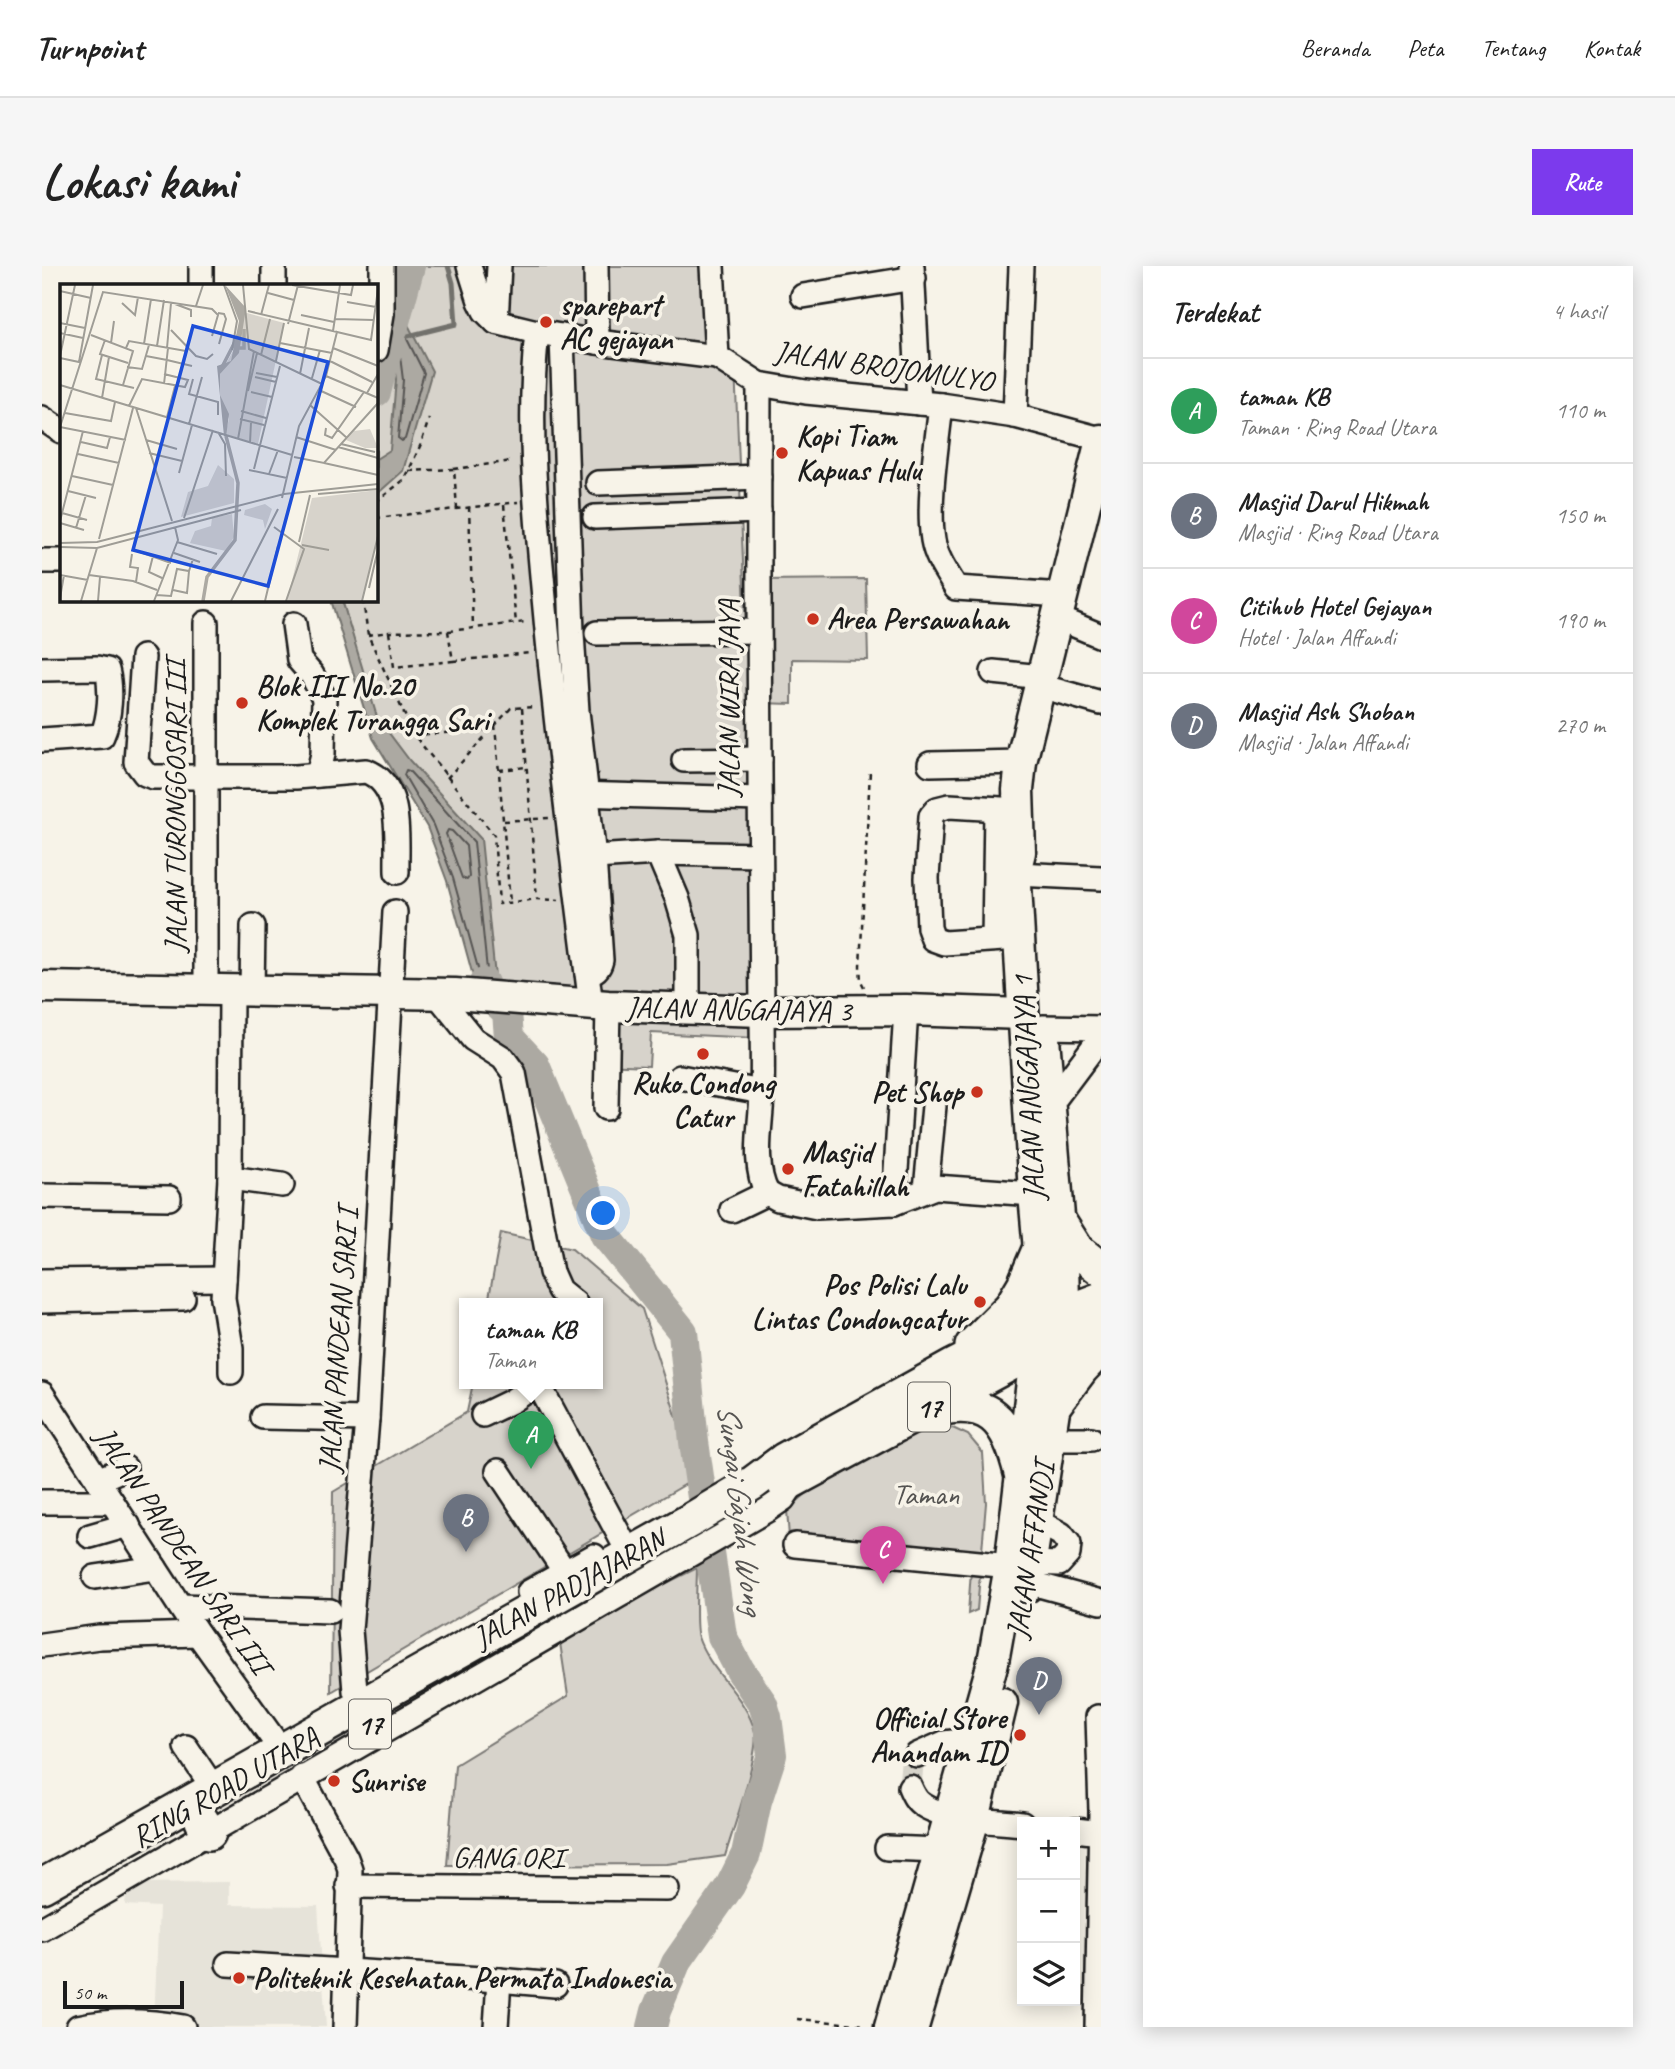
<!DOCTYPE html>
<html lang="id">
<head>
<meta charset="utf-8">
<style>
  :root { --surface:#fff; --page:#f6f6f6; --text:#222; --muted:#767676; --line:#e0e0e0; --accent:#7c3aed }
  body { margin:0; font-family:Caveat,sans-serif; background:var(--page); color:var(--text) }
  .controls { position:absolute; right:21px; bottom:21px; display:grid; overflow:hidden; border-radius:0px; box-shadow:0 4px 18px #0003 }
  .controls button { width:63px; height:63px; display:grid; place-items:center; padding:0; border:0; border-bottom:2px solid var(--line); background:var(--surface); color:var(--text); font:35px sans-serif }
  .scale { position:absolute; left:21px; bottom:18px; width:121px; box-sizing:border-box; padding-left:7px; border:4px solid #1c1c1c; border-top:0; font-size:19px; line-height:24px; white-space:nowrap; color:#1c1c1c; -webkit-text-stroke:5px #f7f3e8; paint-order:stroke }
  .you { position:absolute; left:562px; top:948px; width:24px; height:24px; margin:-18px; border:5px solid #fff; border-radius:50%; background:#1a73e8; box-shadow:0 0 0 10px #1a73e833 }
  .badge { display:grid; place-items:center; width:46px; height:46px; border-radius:50%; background:var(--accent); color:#fff; font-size:23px; font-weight:700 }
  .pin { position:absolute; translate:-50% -58px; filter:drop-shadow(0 2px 4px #0008) }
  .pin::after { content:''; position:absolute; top:37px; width:24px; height:21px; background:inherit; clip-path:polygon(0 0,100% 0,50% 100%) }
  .popup { position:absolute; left:417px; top:1032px; width:144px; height:91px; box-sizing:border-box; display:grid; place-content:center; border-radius:0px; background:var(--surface); filter:drop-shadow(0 2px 5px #0005); font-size:23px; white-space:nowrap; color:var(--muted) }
  .popup b { font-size:26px; color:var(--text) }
  .popup::after { content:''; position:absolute; left:50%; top:100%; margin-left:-14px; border:14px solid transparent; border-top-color:var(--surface) }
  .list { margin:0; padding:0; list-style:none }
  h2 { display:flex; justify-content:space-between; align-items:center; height:91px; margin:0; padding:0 28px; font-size:30px }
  h2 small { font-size:23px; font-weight:400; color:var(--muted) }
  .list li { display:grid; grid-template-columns:46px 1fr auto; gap:21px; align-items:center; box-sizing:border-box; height:105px; padding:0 28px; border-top:2px solid var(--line) }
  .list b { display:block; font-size:26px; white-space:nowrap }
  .list p { margin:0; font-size:23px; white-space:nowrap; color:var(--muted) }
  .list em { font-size:23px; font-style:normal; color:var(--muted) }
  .icon { flex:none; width:38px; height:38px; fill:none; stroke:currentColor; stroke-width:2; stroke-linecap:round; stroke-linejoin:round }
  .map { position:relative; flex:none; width:1059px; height:1761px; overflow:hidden; border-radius:0px }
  header { display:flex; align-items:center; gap:42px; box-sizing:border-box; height:98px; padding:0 35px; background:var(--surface); border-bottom:2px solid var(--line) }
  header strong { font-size:33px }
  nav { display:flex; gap:38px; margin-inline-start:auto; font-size:24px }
  .intro { display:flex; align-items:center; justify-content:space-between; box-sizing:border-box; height:168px; padding:0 42px }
  h1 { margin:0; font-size:49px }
  .button { padding:18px 32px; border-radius:0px; background:var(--accent); color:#fff; font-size:24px; font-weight:700 }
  main { display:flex; gap:42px; padding:0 42px }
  aside { flex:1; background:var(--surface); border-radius:0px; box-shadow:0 4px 18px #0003 }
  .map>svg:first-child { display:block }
</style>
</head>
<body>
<header>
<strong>Turnpoint</strong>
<nav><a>Beranda</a><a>Peta</a><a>Tentang</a><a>Kontak</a></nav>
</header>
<div class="intro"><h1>Lokasi kami</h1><a class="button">Rute</a></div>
<main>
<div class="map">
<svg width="1059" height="1761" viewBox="0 0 1059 1761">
  <rect width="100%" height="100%" fill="#f7f3e8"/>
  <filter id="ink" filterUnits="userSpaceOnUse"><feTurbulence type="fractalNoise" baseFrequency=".0143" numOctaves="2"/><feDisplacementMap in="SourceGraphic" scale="14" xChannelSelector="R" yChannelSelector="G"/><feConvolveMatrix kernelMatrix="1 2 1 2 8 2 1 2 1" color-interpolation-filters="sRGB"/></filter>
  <g filter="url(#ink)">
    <polygon fill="#e6e3d9" points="187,1616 187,1639 276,1640 284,1761 151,1761 112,1755 117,1641 83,1639 85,1617"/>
    <g fill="#d7d3cb" stroke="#7a7874" stroke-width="2">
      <polygon points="368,0 669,0 674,90 693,100 709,491 711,739 545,736 446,729 443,609 334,453 300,334 334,334 334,126"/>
      <polygon points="824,313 826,394 750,393 750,438 718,437 716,314"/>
      <polygon points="561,745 715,749 714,772 609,767 607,800 560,798"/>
      <polygon points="459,967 530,983 600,1043 647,1190 649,1215 289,1426 291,1226 425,1146 431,1117 556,1117 556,1037 446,1037"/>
      <polygon points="904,1159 926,1169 941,1187 944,1237 935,1344 926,1348 929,1304 748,1285 745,1244 778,1216 880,1164"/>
      <path d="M655,1302C655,1315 652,1362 656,1371C668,1407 704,1429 713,1466C718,1486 690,1567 683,1590L625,1598L405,1599L413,1499L526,1430L517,1370Z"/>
    </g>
    <g fill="#aca9a2" stroke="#72716c" stroke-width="2">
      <polygon points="346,0 363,0 360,47 390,105 361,205 334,229 334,193 348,184 354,113 344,37"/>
      <polygon points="289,334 300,334 335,451 368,495 439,573 457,750 440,743 405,615 385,561 331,472"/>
    </g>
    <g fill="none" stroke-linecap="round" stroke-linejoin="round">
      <g stroke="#565452" stroke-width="2">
        <polygon points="358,63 361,65 382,107 363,173 360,175 356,172 361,114 355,66"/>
        <polygon points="406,564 410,565 424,580 427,611 425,614 420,612 404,568"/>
        <polyline points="439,713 411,612 391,559 362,509 364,504 367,505 432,576 446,714"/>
      </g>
      <polyline stroke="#72716c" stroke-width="5" points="366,70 414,58 411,17 406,0"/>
      <g stroke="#aca9a2" stroke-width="30">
        <polyline points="334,126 368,0"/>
        <polyline points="442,717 446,729 465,746 467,771 493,799 563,969 641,1066 652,1176 680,1370 698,1404 721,1438 725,1451 730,1489 715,1535 704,1588 688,1620 634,1697 614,1745 610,1761"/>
      </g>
      <polyline stroke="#d6d3c9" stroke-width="23" stroke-dasharray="23 11" stroke-linecap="butt" points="868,1521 870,1498 875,1489"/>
      <defs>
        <g id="minor">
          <polyline points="427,0 438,35 443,45 454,56 495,66 555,76 675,91 717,118 764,126 899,139 973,150 1059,173"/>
          <polyline points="554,0 555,76"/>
          <polyline points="670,0 675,91"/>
          <polyline points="870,0 877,137"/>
          <polyline points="159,19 159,0"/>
          <polyline points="232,19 232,0"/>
          <polyline points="761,30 872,12"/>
          <polyline points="454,56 457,0"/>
          <path d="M495,66C484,166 496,264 505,364C517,489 533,614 549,739"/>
          <path d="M520,70L530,367L535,445L552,591L559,694C557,703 553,706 545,707"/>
          <polyline points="334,84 340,48 340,0"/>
          <path d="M717,118C716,327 718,535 720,744C720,772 721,800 720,828C719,860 710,898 725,927"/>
          <path d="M899,139C895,178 885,236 891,274C894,292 905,307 914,322L1021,329"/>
          <polyline points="973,150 979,0"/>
          <polyline points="0,152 19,165"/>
          <polyline points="556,217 717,211"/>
          <polyline points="553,251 717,245"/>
          <polyline points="0,295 19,295"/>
          <polyline points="1016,352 1059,370"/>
          <polyline points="164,357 164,723"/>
          <polyline points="252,358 257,394 270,409 282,432 281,488 276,509"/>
          <polyline points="555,367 716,365"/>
          <path d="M101,391L94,496L103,508L111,511H254L324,505C362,519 354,573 355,606"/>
          <path d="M0,403L55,402L65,404C70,423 68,452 60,470L0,474"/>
          <polyline points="951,406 1000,411"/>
          <polyline points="998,420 1059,437"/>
          <polyline points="642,494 718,493"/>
          <polyline points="888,498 979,496"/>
          <polyline points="532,528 718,533"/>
          <polyline points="977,544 907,540 895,543 889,550 885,612 887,662 891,673 902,677 977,672"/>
          <polyline points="616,587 635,632 646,669 646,743"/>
          <polyline points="537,592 616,587 718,589"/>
          <polyline points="974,608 1059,612"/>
          <polyline points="952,673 954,543"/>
          <polyline points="189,724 188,912 181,1032 189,1082 189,1106"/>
          <polyline points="210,724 211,660"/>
          <polyline points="394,727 431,773 461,792 472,807 509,1006 517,1024 533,1037"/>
          <polyline points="1001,761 1059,762"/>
          <polyline points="638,811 720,826"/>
          <polyline points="1008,839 1059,771"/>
          <polyline points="564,842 566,740"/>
          <polyline points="188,912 240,919"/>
          <polyline points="884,923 892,840"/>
          <polyline points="725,927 736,933 775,941 852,937 893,921 992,928"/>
          <polyline points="0,930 127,932"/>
          <polyline points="852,937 864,744"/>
          <polyline points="690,944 725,927"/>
          <polyline points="0,1015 182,1013"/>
          <polyline points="0,1035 141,1032"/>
          <polyline points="496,1117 580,1274"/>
          <polyline points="0,1128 156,1368 232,1474"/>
          <polyline points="441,1149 470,1135 496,1117"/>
          <polyline points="221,1151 325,1153"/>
          <polyline points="1007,1173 1049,1173"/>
          <polyline points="456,1205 523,1306"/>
          <polyline points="56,1214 83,1202"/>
          <polyline points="0,1236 70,1236"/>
          <polyline points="48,1270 86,1259"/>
          <polyline points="753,1279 968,1300"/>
          <polyline points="989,1297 1017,1298 1026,1288 1027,1278 1019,1268 995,1255"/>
          <polyline points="53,1311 113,1302"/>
          <polyline points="986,1316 1059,1336"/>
          <polyline points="487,1326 552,1290"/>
          <polyline points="138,1340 288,1345"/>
          <polyline points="0,1379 57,1371 156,1368"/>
          <polyline points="313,1425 308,1364 325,1153 353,646"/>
          <polyline points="144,1481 164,1511"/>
          <polyline points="875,1489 902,1477 929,1474"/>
          <polyline points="260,1511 304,1592 308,1603 303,1761"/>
          <path d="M868,1521C871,1528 874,1535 881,1539C903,1554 954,1555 980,1558"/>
          <polyline points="1033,1564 1059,1567"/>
          <polyline points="845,1582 898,1584"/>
          <polyline points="306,1620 625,1623"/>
          <polyline points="0,1663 725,1244 741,1233 753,1215"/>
          <polyline points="186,1698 457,1714 513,1719"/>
          <path d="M36,1761C71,1753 107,1755 141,1761"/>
          <polyline points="454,1761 457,1714"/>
          <polyline points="1055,1761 1059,1545 1056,1451"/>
        </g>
        <g id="major">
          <polyline points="0,721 413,728 566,740 720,745 864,744 981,748"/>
          <polyline points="985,1321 1023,1072 1021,998 1002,772"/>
          <polyline points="848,1761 951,1396 968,1300 997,1057 999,1025 997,984 992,928 974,619 975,598 978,586 976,524 979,496 1059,174"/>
          <polyline points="871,1761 932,1553 960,1437"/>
        </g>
        <g id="highway">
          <polyline points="1018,957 1035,984 1059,1003"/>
          <polyline points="930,1080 969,1041 982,1019 997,984"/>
          <polyline points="1012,1139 1039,1103 1059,1082"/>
          <path d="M888,1145C947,1129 966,1154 979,1207"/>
          <polyline points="743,1219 994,1084 1056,1059"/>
          <polyline points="160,1555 167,1567"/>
          <polyline points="0,1620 649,1254 711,1217 742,1194 912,1100 997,1057 1059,1033"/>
        </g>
      </defs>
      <use href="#minor" stroke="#1c1c1c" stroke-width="28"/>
      <use href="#major" stroke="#1c1c1c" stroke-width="35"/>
      <use href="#highway" stroke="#1c1c1c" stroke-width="38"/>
      <g stroke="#1c1c1c" stroke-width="2.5" stroke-dasharray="5 5" stroke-linecap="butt">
        <polyline points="412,203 471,195"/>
        <polyline points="367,205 412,203 415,242"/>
        <polyline points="334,236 363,213 379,178 387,153"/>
        <polyline points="462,239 474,357"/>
        <polyline points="427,241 431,361"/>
        <polyline points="334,252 476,236"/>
        <polyline points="321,334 326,369 372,469 452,569 457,638 495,633 517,634"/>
        <polyline points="407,365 484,356"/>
        <polyline points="326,369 347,366 406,365 411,395 352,401 347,366"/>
        <polyline points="411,395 488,387"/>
        <polyline points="480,442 495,633"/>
        <polyline points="453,459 468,637"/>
        <polyline points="372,469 449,464"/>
        <polyline points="457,504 485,501"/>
        <polyline points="405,512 469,442 494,441"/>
        <polyline points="462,555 507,552"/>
        <polyline points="822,721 819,715 818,700 828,505"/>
        <polyline points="755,1753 824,1759"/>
      </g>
      <use href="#minor" stroke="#f7f3e8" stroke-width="23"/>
      <use href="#major" stroke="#f7f3e8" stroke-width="30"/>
      <use href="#highway" stroke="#f7f3e8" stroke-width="33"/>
    </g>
  </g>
  <g fill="#c8321e" stroke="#f7f3e8" stroke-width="2.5">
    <circle cx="504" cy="56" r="7"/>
    <circle cx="740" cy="187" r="7"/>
    <circle cx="771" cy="353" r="7"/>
    <circle cx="200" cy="437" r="7"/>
    <circle cx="661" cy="788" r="7"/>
    <circle cx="935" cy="826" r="7"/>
    <circle cx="746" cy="903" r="7"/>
    <circle cx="938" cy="1036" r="7"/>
    <circle cx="978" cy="1469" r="7"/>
    <circle cx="292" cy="1515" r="7"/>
    <circle cx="197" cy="1712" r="7"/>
  </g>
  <g text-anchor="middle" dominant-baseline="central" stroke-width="7" stroke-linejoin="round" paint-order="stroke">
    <g fill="#f7f3e8" stroke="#5e5c59" stroke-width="2">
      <rect x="866" y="1116.5" width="42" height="49" rx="5"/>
      <rect x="307" y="1433.5" width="42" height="49" rx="5"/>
    </g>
    <g font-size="28" font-weight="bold" fill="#1c1c1c">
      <text x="887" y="1141">17</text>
      <text x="328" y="1458">17</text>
    </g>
    <g font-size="30" font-weight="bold" fill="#1c1c1c" stroke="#f7f3e8" text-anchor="start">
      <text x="518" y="39">sparepart<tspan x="518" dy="34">AC gejayan</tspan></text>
      <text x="754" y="170">Kopi Tiam<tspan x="754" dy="34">Kapuas Hulu</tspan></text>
      <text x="785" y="353">Area Persawahan</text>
      <text x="214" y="420">Blok III No.20<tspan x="214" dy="34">Komplek Turangga Sari</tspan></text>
      <text x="661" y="817" text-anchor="middle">Ruko Condong<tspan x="661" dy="34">Catur</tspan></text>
      <text x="921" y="826" text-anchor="end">Pet Shop</text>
      <text x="760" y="886">Masjid<tspan x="760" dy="34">Fatahillah</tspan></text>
      <text x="924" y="1019" text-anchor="end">Pos Polisi Lalu<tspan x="924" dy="34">Lintas Condongcatur</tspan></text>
      <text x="964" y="1452" text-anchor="end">Official Store<tspan x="964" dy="34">Anandam ID</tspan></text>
      <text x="306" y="1515">Sunrise</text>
      <text x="211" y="1712">Politeknik Kesehatan Permata Indonesia</text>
    </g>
    <g font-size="30" fill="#1c1c1c" stroke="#f7f3e8">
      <text transform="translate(842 100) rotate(8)">JALAN BROJOMULYO</text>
      <text transform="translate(686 432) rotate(-90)">JALAN WIRA JAYA</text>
      <text transform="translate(133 540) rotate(-90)">JALAN TURONGGOSARI III</text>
      <text transform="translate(697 743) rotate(1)">JALAN ANGGAJAYA 3</text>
      <text transform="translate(986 822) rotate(-93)">JALAN ANGGAJAYA 1</text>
      <text transform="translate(296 1074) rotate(-86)">JALAN PANDEAN SARI I</text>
      <text transform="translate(141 1284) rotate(56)">JALAN PANDEAN SARI III</text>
      <text transform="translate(988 1284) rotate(-81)">JALAN AFFANDI</text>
      <text transform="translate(527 1322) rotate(-29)">JALAN PADJAJARAN</text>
      <text transform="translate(183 1521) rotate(-30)">RING ROAD UTARA</text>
      <text x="466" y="1591">GANG ORI</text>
    </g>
    <g font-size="30" fill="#545351" stroke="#f7f3e8">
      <text x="884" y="1228">Taman</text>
    </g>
    <g font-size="32" font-style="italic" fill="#565452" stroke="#f7f3e8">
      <text transform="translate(699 1243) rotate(83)">Sungai Gajah Wong</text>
    </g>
  </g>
  <g transform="translate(18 18)">
    <rect width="318" height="318" fill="#f7f3e8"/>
    <path d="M187,29L224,39L198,160L165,150L169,135L160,111V90L180,55L179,31ZM310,145L318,164H305L286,156L294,147ZM158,181L174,195V219L121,233L128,208L148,202ZM318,206V252L302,317H227L252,214ZM205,220L212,225L205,245L203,236L184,231L185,226ZM172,230L174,253L166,267L130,259L135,247L151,242L152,234Z" fill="#d7d3cb"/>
    <path d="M165,1L186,24L179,69L160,90V111L169,130L166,153L164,152L157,82L171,77L179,37Z" fill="#aca9a2"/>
    <path fill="none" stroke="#aca9a2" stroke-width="3.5" d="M177,64H184V45M162,83L180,48M143,317L147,293L175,256L178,199L166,152"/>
    <path fill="none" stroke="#9f9d96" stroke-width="2" d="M164,1L177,37L172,66M183,1L189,65L262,100M232,1L291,11L293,1M0,7L31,14M208,9L234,16M287,18L316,23M62,19L75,31L78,13M115,20L131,26V33M136,22L143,1M188,27L277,48M158,29L164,30L166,35L159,60M201,31L209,1M241,31L274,38M275,35L314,36M0,39L25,44M228,40L238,1M111,46L136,72L147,75L153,70M273,47L280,1M0,49L23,54M31,51L73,67L63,101M45,56L40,70L68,79M51,59L54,37M220,59L272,69M84,60L91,15M97,62L104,16M66,64L69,57L126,67M107,64L111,19M273,64L318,82M42,71L36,95L74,104M201,71L210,35M0,72L15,1M86,72L107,76M0,74L19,78L33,1M107,76L132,82M216,77L224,39M270,77L312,98M67,83L82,85L89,61M196,89L217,93M240,90L249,44M266,92L318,114M195,93L216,98M252,94L260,66M133,95L129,110L158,118V131M104,100L108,64M0,101L232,171M259,106L296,123M188,107L197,69M191,108L212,113M307,109L318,90M42,114L49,73M250,121L287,154M69,122L82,95L125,103L128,96L104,90M76,124L112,237M181,127L206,134M5,129L51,137L55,118M107,133L115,102M180,135L204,141M129,140L142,93M0,143L43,8L152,25L158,31L152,52M0,143L66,156M266,144L265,151L272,154L304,108M158,148L165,160L166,192M236,153L276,166M178,155L194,67M86,156L117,165M21,158L47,164L50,153M190,159L191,138M281,160L315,168M278,163L318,174M89,169L122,177M18,170L59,179M234,173L264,179L318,119M264,179L318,191M194,185L220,82M189,186L227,194M119,189L132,141M209,190L218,166M12,192L53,201M8,207L36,214M258,210L318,205M222,214L239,142L266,92L277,48L311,56L318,5M2,229L27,236M124,234L153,146M0,237L23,147M0,239L24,246M214,243L244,265L226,317M16,244L26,211M39,255L73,124M117,258L157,270M239,258L250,211M0,259L37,258L224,210L318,200M242,261L269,266M0,263L37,264L181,226M77,267L111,279M114,269L140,278M72,270L70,283L78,284L76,298M93,272L89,288L102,294M0,291L28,296M29,291L73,297L97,306M309,304L318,265M113,306L127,309L129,287M96,311L111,312L117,285L129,287L133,275M0,314L4,291M21,317L37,264M38,317L40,293M94,317L118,256L115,243M171,317L218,225M205,317L218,262M302,317L318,252"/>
    <path fill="#1d4ed8" fill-opacity="0.15" stroke="#1d4ed8" stroke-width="3.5" d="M133,42L268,78L208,302L73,266Z"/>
    <rect width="318" height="318" fill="none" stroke="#1c1c1c" stroke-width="3.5"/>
  </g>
</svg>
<div class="controls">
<button>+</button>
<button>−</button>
<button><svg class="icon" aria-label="layers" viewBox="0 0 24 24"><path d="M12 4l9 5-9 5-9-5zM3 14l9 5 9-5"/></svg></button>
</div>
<div class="scale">50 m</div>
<div class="you"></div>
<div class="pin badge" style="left:489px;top:1203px;background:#2e9e5b">A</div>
<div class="popup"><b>taman KB</b>Taman</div>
<div class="pin badge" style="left:424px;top:1286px;background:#6b7280">B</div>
<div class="pin badge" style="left:841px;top:1318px;background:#d1479c">C</div>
<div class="pin badge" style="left:997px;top:1449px;background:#6b7280">D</div>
</div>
<aside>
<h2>Terdekat<small>4 hasil</small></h2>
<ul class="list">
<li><span class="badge" style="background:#2e9e5b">A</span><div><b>taman KB</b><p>Taman · Ring Road Utara</p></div><em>110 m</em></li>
<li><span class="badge" style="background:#6b7280">B</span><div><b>Masjid Darul Hikmah</b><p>Masjid · Ring Road Utara</p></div><em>150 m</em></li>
<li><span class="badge" style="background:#d1479c">C</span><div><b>Citihub Hotel Gejayan</b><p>Hotel · Jalan Affandi</p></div><em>190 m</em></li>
<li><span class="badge" style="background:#6b7280">D</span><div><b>Masjid Ash Shoban</b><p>Masjid · Jalan Affandi</p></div><em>270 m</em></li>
</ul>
</aside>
</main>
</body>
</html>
